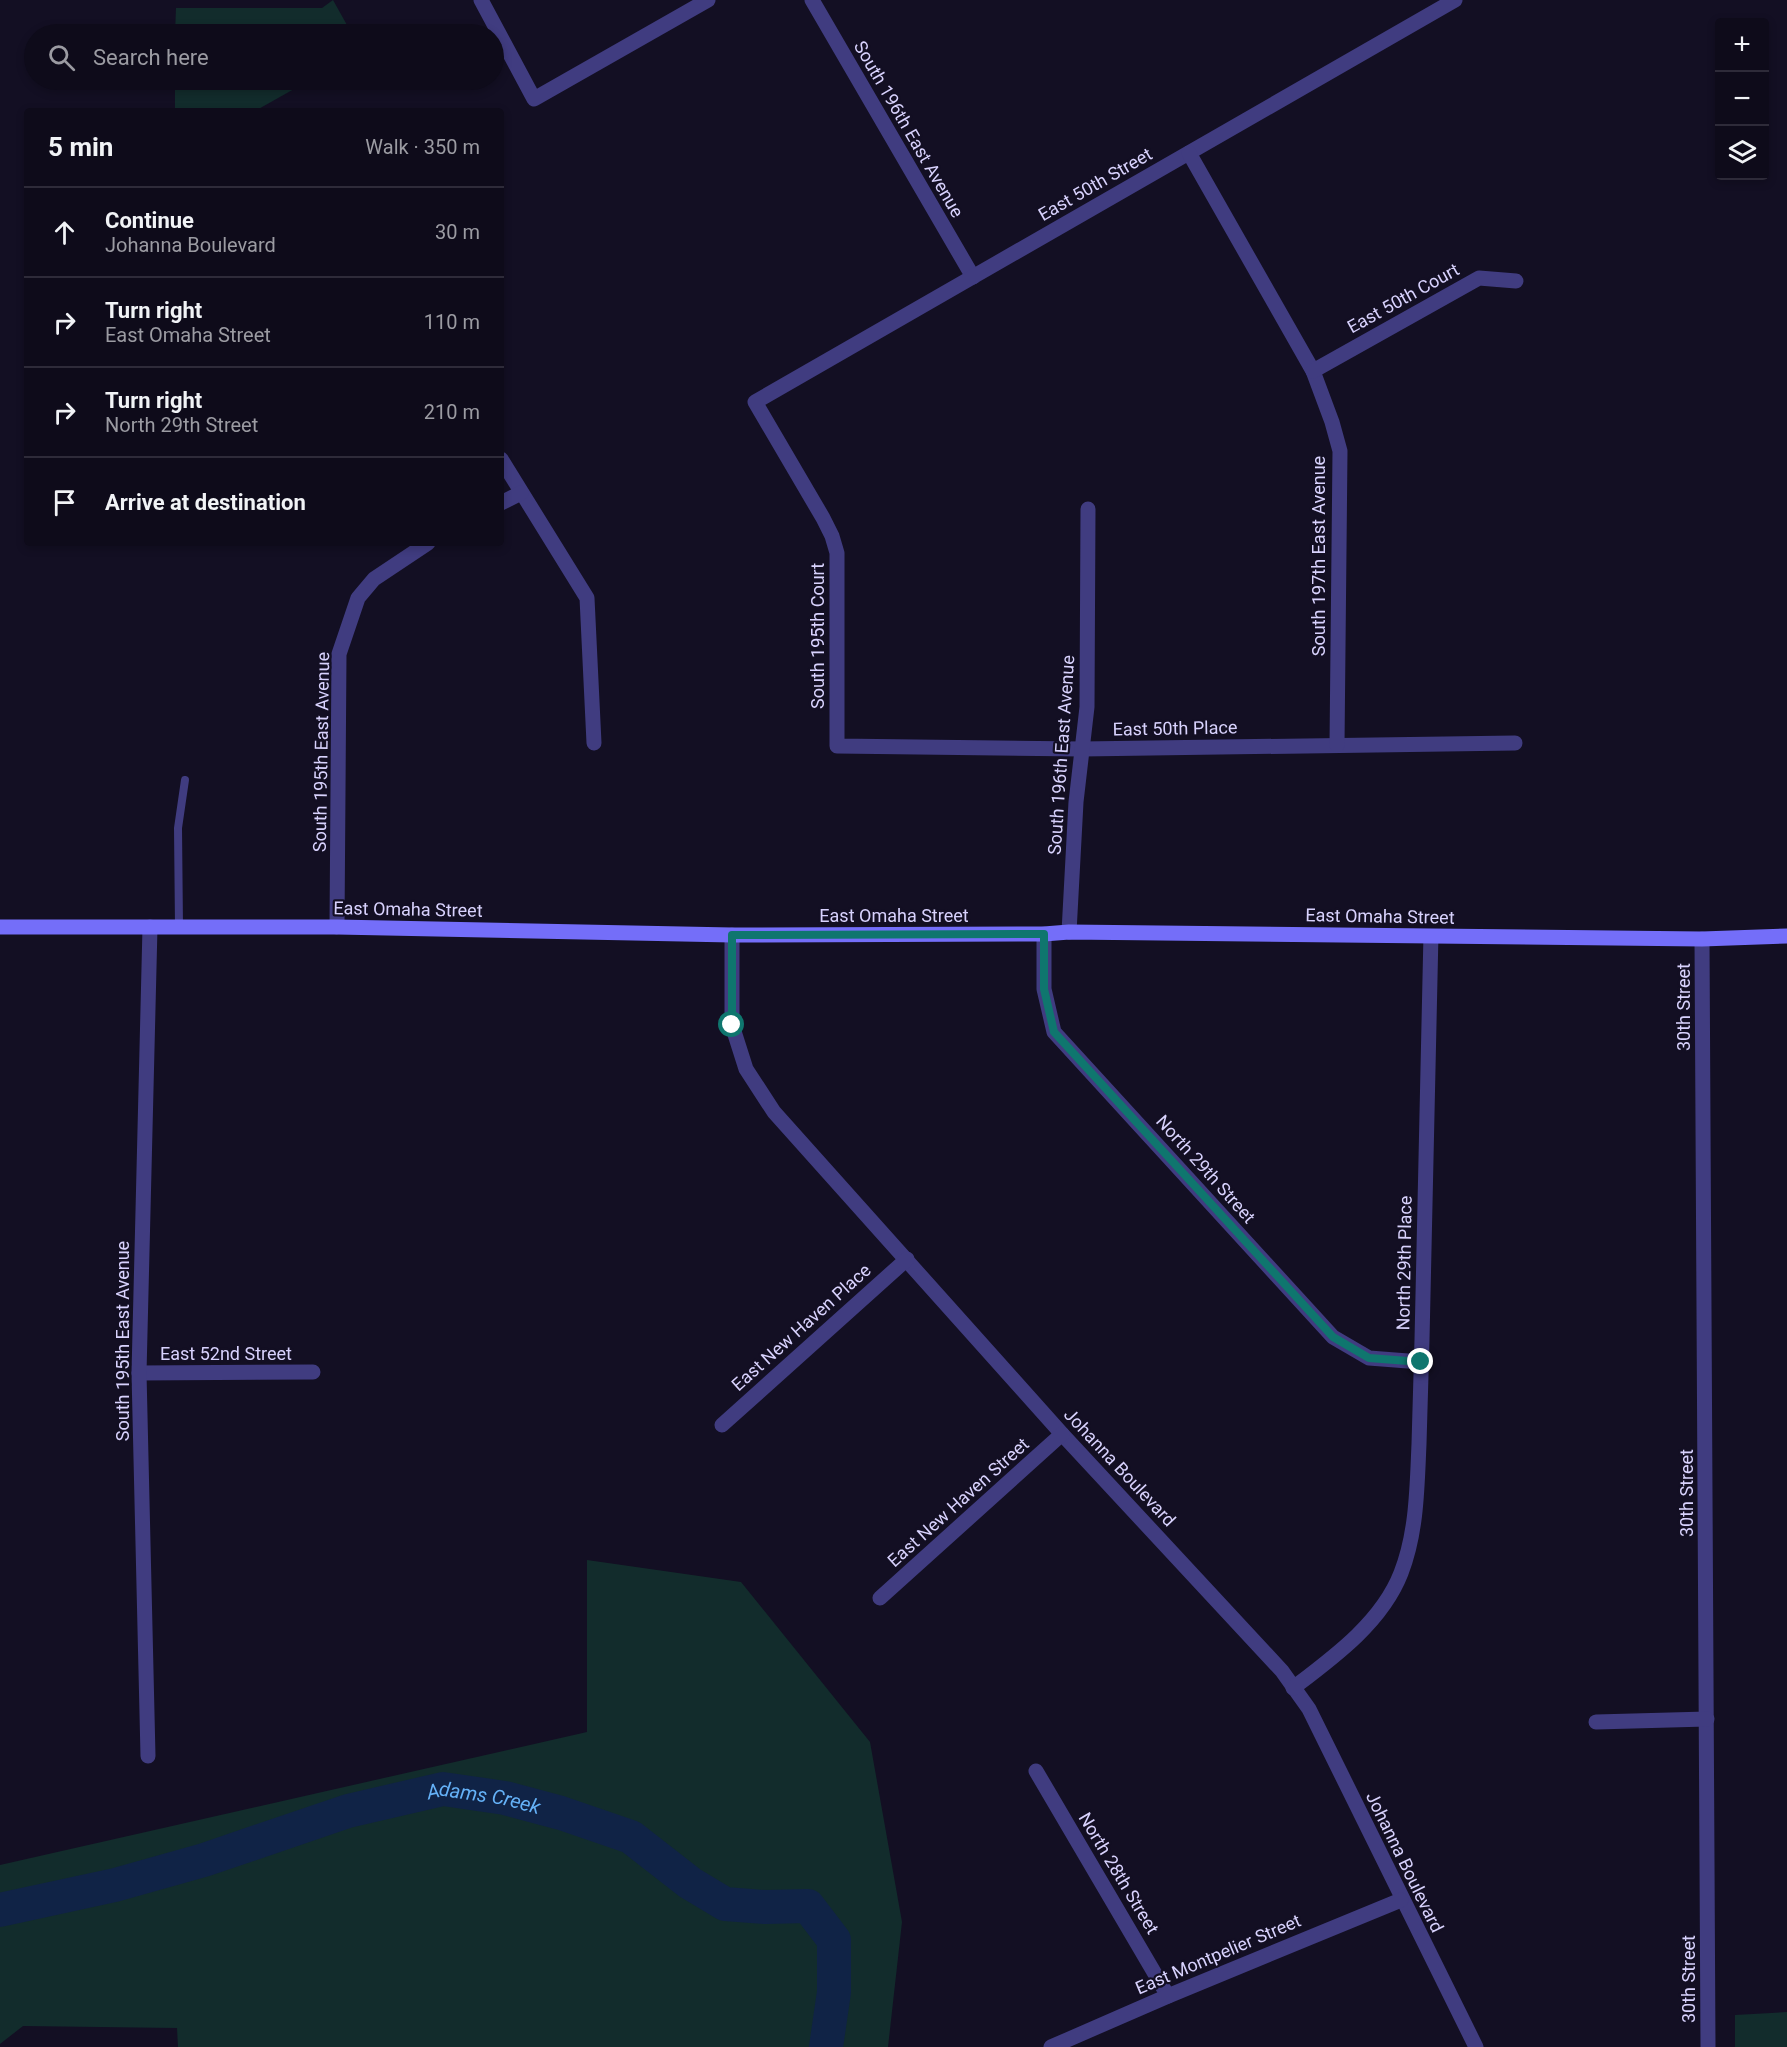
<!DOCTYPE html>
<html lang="en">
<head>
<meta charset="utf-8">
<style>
  :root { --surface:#0e0b1a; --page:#1c1927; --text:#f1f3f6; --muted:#9b9ba2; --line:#2e2b39 }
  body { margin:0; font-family:Roboto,sans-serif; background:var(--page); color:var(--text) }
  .controls { position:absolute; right:18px; top:18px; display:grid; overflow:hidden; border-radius:6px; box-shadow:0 3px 9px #0003 }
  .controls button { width:54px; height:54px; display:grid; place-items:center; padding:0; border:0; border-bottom:2px solid var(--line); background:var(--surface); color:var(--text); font:30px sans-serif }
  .stop { position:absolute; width:18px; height:18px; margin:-14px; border:4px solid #0f766e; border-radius:50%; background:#fff }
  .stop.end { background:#0f766e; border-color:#fff; box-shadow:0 2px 6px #0008 }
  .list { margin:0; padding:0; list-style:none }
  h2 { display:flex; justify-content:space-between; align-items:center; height:78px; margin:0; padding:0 24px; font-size:26px }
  h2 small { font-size:20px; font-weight:400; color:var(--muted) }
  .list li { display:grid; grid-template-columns:39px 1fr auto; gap:18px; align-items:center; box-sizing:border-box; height:90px; padding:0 24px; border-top:2px solid var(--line) }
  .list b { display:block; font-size:22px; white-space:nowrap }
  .list p { margin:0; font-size:20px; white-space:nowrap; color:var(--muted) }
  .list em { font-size:20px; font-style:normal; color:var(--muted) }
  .icon { flex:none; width:33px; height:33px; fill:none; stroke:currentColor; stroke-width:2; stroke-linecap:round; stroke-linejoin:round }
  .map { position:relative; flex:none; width:1787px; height:2047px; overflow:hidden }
  .search { position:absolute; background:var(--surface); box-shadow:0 3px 9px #0003; left:24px; top:24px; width:480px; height:66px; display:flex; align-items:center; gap:15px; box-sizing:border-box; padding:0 21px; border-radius:33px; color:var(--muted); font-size:22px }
  .panel { position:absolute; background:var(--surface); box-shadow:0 3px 9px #0003; left:24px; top:108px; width:480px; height:438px; border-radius:6px }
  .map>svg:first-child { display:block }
</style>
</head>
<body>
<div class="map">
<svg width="1787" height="2047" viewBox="0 0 1787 2047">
  <rect width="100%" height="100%" fill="#130f23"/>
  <g fill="#122c2c">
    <polygon points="333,0 352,34 175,34 176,8 322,8"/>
    <polygon points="175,80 310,80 255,111 175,111"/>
    <polygon points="587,1560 741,1582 870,1742 902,1922 888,2047 178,2047 177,2028 23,2026 0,2044 0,1865 587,1732"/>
    <polygon points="1787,2012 1787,2047 1735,2047 1735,2015"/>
  </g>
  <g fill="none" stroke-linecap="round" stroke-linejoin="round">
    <path stroke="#102346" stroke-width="34" id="s1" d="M0,1910L115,1885L204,1860L348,1811L443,1789L505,1798L561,1813L631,1837L690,1883L725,1904L765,1907L808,1906L834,1940V1992L826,2047"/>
    <polyline stroke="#403c80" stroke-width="8" points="179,927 178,828 185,780"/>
    <g stroke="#403c80" stroke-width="15">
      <polyline points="481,0 534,99 708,0"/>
      <polyline points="812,0 973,277"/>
      <polyline points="1455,0 755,402 823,518 832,536 837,553 837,746 1082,749 1515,743"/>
      <polyline points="1189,153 1313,371 1332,422 1340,451 1337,745"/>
      <polyline points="1313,371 1479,278 1516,281"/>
      <polyline points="501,459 587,598 594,743"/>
      <polyline points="501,503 521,493"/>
      <polyline points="337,927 339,654 358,598 374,579 428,543"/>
      <polyline points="1069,932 1076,802 1087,707 1088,509"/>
      <polyline points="1044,934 1044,989 1054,1032 1333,1337 1369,1358 1421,1362"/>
      <polyline points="732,935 732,1025 746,1069 774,1112 1062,1434 1282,1671 1309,1709 1476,2047"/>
      <polyline points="1702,939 1708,2047"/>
      <polyline points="139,1373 313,1372"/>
      <polyline points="722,1425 907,1259"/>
      <polyline points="880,1598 1062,1434"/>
      <path d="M1293,1688C1334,1657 1382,1622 1401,1573C1417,1532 1417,1487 1419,1444C1420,1409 1421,1375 1422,1340C1424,1205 1427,1071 1431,937"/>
      <polyline points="1596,1722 1707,1719"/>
      <polyline points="148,1756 139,1373 150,927"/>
      <polyline points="1036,1771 1168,1996"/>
      <polyline points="1051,2047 1168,1996 1401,1900"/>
    </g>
    <polyline stroke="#746ef9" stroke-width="15" points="0,927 337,927 732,935 1044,934 1069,932 1702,939 1787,936"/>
  </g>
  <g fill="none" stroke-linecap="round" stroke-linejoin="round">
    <polyline stroke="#0f766e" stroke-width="8" points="732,1025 732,935 1044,934 1044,989 1054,1032 1333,1337 1369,1358 1421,1362"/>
  </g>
  <g text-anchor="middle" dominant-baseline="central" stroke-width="4.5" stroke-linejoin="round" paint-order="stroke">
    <g font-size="18" fill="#d8d2fd" stroke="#130f23">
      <text transform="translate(909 129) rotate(60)">South 196th East Avenue</text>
      <text transform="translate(1095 184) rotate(-30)">East 50th Street</text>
      <text transform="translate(1403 298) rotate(-29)">East 50th Court</text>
      <text transform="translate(1318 556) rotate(-90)">South 197th East Avenue</text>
      <text transform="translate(817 636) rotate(-90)">South 195th Court</text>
      <text transform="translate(1175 728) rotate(-1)">East 50th Place</text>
      <text transform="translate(321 752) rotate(-89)">South 195th East Avenue</text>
      <text transform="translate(1061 755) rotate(-86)">South 196th East Avenue</text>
      <text transform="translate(408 909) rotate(1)">East Omaha Street</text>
      <text x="894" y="915">East Omaha Street</text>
      <text transform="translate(1380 916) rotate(1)">East Omaha Street</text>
      <text transform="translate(1683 1007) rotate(-90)">30th Street</text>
      <text transform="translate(1206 1169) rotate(48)">North 29th Street</text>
      <text transform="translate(1404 1263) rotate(-89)">North 29th Place</text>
      <text transform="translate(801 1327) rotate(-42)">East New Haven Place</text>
      <text transform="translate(122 1341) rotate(-90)">South 195th East Avenue</text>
      <text x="226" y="1353">East 52nd Street</text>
      <text transform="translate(1120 1467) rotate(47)">Johanna Boulevard</text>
      <text transform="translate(1686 1493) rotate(-90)">30th Street</text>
      <text transform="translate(958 1502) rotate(-42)">East New Haven Street</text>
      <text transform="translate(1405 1862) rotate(64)">Johanna Boulevard</text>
      <text transform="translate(1119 1873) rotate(59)">North 28th Street</text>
      <text transform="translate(1218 1954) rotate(-23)">East Montpelier Street</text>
      <text transform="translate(1688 1979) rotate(-90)">30th Street</text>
    </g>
    <g font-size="20" font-style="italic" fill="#65b2f8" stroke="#130f23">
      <text stroke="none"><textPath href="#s1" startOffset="501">Adams Creek</textPath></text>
    </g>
  </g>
</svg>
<div class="controls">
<button>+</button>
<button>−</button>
<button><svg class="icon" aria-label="layers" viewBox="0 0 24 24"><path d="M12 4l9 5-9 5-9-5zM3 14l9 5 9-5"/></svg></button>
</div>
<div class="stop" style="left:732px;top:1025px"></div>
<div class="stop end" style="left:1421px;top:1362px"></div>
<div class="search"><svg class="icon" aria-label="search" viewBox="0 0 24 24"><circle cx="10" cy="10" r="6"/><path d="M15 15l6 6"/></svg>Search here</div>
<section class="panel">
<h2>5 min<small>Walk · 350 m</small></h2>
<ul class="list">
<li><svg class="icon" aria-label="ahead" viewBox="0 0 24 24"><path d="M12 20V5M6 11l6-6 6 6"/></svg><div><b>Continue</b><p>Johanna Boulevard</p></div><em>30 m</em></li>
<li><svg class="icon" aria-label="right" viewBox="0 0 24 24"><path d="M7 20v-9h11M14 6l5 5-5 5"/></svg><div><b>Turn right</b><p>East Omaha Street</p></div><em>110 m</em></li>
<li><svg class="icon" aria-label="right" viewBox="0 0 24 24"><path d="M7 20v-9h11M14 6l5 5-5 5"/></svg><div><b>Turn right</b><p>North 29th Street</p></div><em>210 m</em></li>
<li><svg class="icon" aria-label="arrive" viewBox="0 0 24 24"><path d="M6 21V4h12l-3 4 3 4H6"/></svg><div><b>Arrive at destination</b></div></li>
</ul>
</section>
</div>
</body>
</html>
